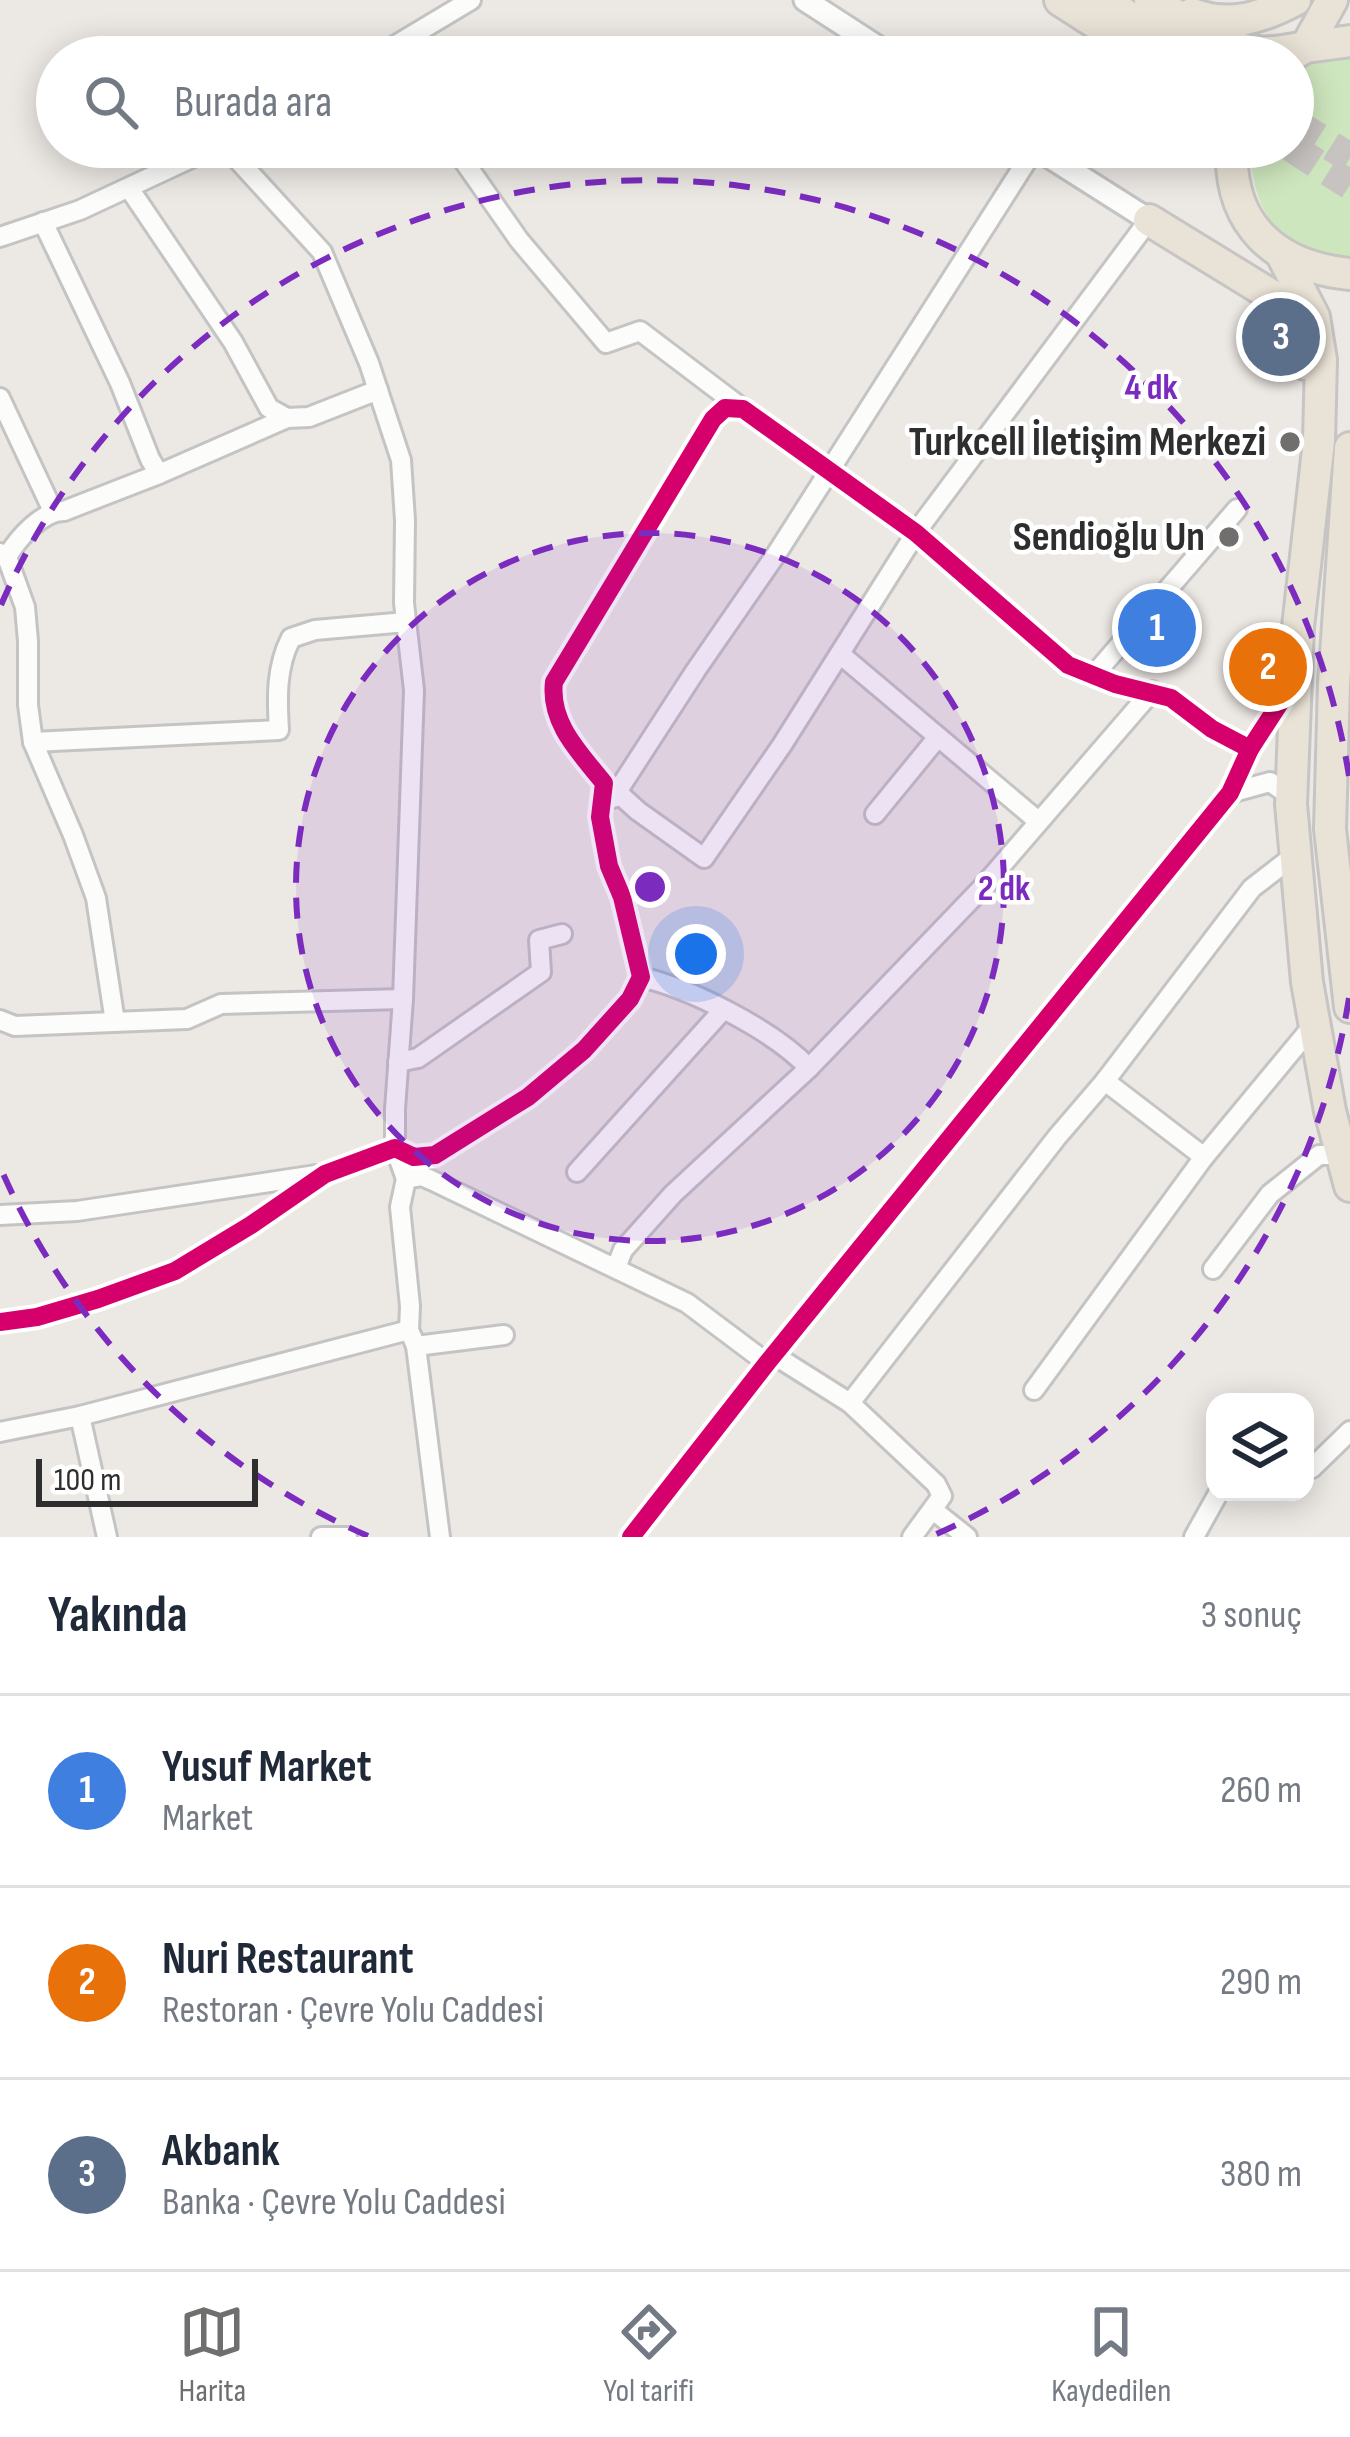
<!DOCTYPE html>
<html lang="tr">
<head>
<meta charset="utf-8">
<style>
  :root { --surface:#fff; --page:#f2f2f3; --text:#1f2937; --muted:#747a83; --line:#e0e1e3; --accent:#706f6e }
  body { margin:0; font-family:"Sofia Sans Condensed",sans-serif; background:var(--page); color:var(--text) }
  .controls { position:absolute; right:36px; bottom:36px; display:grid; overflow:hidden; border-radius:24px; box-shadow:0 6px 30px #0003 }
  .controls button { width:108px; height:108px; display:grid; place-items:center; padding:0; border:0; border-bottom:3px solid var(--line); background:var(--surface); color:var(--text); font:60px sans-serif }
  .scale { position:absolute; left:36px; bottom:30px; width:222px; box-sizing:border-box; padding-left:12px; border:6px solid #2e2e2e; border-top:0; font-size:33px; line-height:42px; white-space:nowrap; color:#2e2e2e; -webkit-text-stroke:9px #fff; paint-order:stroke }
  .you { position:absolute; left:696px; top:954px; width:42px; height:42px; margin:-30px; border:9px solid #fff; border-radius:50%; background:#1a73e8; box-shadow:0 0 0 18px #1a73e833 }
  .badge { display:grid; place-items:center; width:78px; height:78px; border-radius:50%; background:var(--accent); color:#fff; font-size:39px; font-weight:700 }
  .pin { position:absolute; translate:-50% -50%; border:6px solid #fff; box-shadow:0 3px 12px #0006 }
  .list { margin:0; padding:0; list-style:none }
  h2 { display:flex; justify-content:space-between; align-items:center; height:156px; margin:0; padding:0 48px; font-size:51px }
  h2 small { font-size:39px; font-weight:400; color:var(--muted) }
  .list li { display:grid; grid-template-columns:78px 1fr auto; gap:36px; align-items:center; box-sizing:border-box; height:192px; padding:0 48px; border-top:3px solid var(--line) }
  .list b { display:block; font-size:45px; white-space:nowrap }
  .list p { margin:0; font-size:39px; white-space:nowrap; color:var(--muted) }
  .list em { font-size:39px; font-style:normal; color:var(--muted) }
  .icon { flex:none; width:66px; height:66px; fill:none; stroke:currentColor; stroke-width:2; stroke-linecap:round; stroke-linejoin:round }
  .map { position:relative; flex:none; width:1350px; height:1537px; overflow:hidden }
  .search { position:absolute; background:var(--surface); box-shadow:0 6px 30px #0003; left:36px; right:36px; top:36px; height:132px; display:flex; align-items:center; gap:30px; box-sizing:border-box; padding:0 42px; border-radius:66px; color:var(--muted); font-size:45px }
  .sheet { height:732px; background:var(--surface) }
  nav { display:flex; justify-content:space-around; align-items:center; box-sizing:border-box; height:168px; border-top:3px solid var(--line); background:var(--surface); font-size:33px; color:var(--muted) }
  nav a { display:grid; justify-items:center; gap:6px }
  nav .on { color:var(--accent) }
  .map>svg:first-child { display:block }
</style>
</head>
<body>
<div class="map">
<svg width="1350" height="1537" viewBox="0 0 1350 1537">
  <rect width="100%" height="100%" fill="#ece8e4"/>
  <path fill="#cee6be" d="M1335,57H1350V261C1337,259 1322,258 1311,253C1265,233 1252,193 1250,147H1293V75L1302,68Z"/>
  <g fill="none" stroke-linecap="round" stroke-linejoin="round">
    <g stroke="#c6c3c0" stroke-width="30" stroke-dasharray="30 15" stroke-linecap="butt">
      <polyline points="1293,122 1350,158"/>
      <polyline points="1291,147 1350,185"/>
    </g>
    <defs>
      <g id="minor">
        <polyline points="376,57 471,0"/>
        <polyline points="226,147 322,252 369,363 401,460 405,520 404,603 414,690 403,999 395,1109 395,1148 406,1179"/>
        <polyline points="454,147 519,240 606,343 640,331 743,409"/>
        <polyline points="129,188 233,342 269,408 287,418 309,417 378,390"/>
        <polyline points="43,222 120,383 150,459 159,474"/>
        <polyline points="0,237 80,210 215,147"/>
        <polyline points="0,398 53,511"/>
        <polyline points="0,553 7,557 25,607 28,641 28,705 33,742 73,835 96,898 115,1022"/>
        <path d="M7,557C18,538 42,511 64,511L159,474L287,418"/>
        <polyline points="840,654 1038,821"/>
        <polyline points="1093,676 1237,509"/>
        <path d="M33,742L279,730C277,698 276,667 291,638L315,630L406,622"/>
        <polyline points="617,792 638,811 704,858 782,745 919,528 1149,220"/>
        <polyline points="1230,793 1270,782 1292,797"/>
        <polyline points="613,798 696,670 777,553 1035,148"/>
        <polyline points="875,814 938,737"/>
        <path d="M641,977C692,989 773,1030 809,1068"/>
        <polyline points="0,1020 15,1026 187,1019 221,1004 403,999"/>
        <polyline points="398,1062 418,1058 541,972 539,940 562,934"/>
        <polyline points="1105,1081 1204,1157 1315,1023"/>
        <polyline points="577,1172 723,1010"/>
        <polyline points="0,1215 77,1211 316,1175"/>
        <polyline points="616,1268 623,1250 673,1194 809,1068 981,889 1152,691"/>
        <polyline points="1213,1269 1270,1194 1319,1155 1342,1155"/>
        <path d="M0,1322L37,1317L98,1299L175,1271L251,1225L325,1174L395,1148L414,1157L435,1155L528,1097L584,1050L630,999L641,977L622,897L609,866L600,817L604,783C580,753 549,723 554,682L713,419L725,408L743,409L916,533L1068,665L1115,684L1171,698L1212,729L1250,749"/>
        <polyline points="416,1346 504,1335"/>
        <polyline points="774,1355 850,1403 936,1484 942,1496 912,1537"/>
        <polyline points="1034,1390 1204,1157"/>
        <polyline points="850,1403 1057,1137 1105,1081 1252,888 1296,854"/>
        <polyline points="80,1416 107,1537"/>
        <polyline points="0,1432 80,1416 409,1330"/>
        <polyline points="1305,1466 1312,1468 1350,1431"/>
        <polyline points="933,1510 967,1537"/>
        <polyline points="321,1537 347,1537"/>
        <polyline points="440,1537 416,1346 409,1330 410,1306 400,1207 406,1179 422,1176 431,1180 687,1303 767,1363"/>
        <polyline points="631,1537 767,1363 1230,793 1250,749 1293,682"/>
        <polyline points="1194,1537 1219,1492"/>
      </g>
      <g id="tertiary">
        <polyline points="805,0 893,57"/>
        <polyline points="1034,147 1149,220"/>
      </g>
      <g id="trunk">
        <polyline points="1060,0 1149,57"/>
        <polyline points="1103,0 1190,57"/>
        <path d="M1150,0C1179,16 1225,49 1256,52C1273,54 1289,50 1306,47"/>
        <path d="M1192,14C1229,28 1261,18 1295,0"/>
        <polyline points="1306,47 1332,0"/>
        <polyline points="1288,57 1306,47 1350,41"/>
        <path d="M1232,147C1228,225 1276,267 1350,274"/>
        <polyline points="1149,220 1276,298 1295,327 1305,364"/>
        <polyline points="1282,255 1314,317 1321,360 1319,441 1298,627 1291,804 1307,982 1330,1111 1350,1186"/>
        <polyline points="1350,448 1334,684 1330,829 1350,1007"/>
      </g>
    </defs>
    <use href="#minor" stroke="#c5c4c5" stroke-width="24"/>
    <use href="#tertiary" stroke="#c5c4c5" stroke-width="27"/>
    <use href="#trunk" stroke="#c6c5c4" stroke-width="36"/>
    <use href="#minor" stroke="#fcfcfb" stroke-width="18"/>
    <use href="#tertiary" stroke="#fcfcfb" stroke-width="21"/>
    <use href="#trunk" stroke="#e9e2d6" stroke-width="30"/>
    <defs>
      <g id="cycleway">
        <path d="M0,1322L37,1317L98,1299L175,1271L251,1225L325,1174L395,1148L414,1157L435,1155L528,1097L584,1050L630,999L641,977L622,897L609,866L600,817L604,783C580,753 549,723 554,682L713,419L725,408L743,409L916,533L1068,665L1115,684L1171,698L1212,729L1250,749"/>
        <polyline points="631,1537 767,1363 1230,793 1250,749 1296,678"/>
      </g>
    </defs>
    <use href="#cycleway" stroke="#fff" stroke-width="26"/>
    <use href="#cycleway" stroke="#d6006c" stroke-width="18"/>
  </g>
  <circle cx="650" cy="887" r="354" fill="#7b2cbf" fill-opacity=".12"/>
  <g fill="none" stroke="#7b2cbf" stroke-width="6" stroke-dasharray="21 15">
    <circle cx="650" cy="887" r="354"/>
    <path d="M1349 998A708 708 0 0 1 932 1536M368 1536A708 708 0 0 1 1 1169M1 605A708 708 0 0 1 1349 776"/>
  </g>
  <g fill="#706f6e" stroke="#fff" stroke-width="4.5">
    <circle cx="1290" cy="442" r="12"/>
    <circle cx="1229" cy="537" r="12"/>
  </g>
  <g text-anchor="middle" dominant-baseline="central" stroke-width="9" stroke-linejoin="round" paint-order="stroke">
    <g font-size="42" font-weight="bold" fill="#2e2e2e" stroke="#fff" text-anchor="end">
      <text x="1266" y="442">Turkcell İletişim Merkezi</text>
      <text x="1205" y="537">Sendioğlu Un</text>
    </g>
  </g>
  <circle cx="650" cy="887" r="18" fill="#7b2cbf" stroke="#fff" stroke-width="6"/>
  <g font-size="36" text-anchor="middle" font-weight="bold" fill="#7b2cbf" stroke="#fff" stroke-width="9" stroke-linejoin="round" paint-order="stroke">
    <text x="1151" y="399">4 dk</text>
    <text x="1004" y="900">2 dk</text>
  </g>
</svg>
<div class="controls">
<button><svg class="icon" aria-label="layers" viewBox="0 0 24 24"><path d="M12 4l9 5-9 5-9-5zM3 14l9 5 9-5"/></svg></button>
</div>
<div class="scale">100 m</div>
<div class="you"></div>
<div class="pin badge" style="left:1157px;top:628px;background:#3f7fe0">1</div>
<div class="pin badge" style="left:1268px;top:667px;background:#e8710a">2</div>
<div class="pin badge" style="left:1281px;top:337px;background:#5c6f8a">3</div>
<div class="search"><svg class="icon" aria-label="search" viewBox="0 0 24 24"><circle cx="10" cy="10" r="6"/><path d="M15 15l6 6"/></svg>Burada ara</div>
</div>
<section class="sheet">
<h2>Yakında<small>3 sonuç</small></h2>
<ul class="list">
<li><span class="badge" style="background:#3f7fe0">1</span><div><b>Yusuf Market</b><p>Market</p></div><em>260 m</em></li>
<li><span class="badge" style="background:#e8710a">2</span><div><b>Nuri Restaurant</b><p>Restoran · Çevre Yolu Caddesi</p></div><em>290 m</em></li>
<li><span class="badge" style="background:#5c6f8a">3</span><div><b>Akbank</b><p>Banka · Çevre Yolu Caddesi</p></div><em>380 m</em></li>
</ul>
</section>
<nav>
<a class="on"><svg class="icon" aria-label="map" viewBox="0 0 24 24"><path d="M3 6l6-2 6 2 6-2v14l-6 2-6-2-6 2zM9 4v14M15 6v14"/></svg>Harita</a>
<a><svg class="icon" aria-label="directions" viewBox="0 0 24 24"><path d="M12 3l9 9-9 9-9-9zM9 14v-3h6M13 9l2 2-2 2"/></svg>Yol tarifi</a>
<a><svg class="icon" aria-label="saved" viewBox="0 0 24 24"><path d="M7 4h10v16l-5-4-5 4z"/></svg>Kaydedilen</a>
</nav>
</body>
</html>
